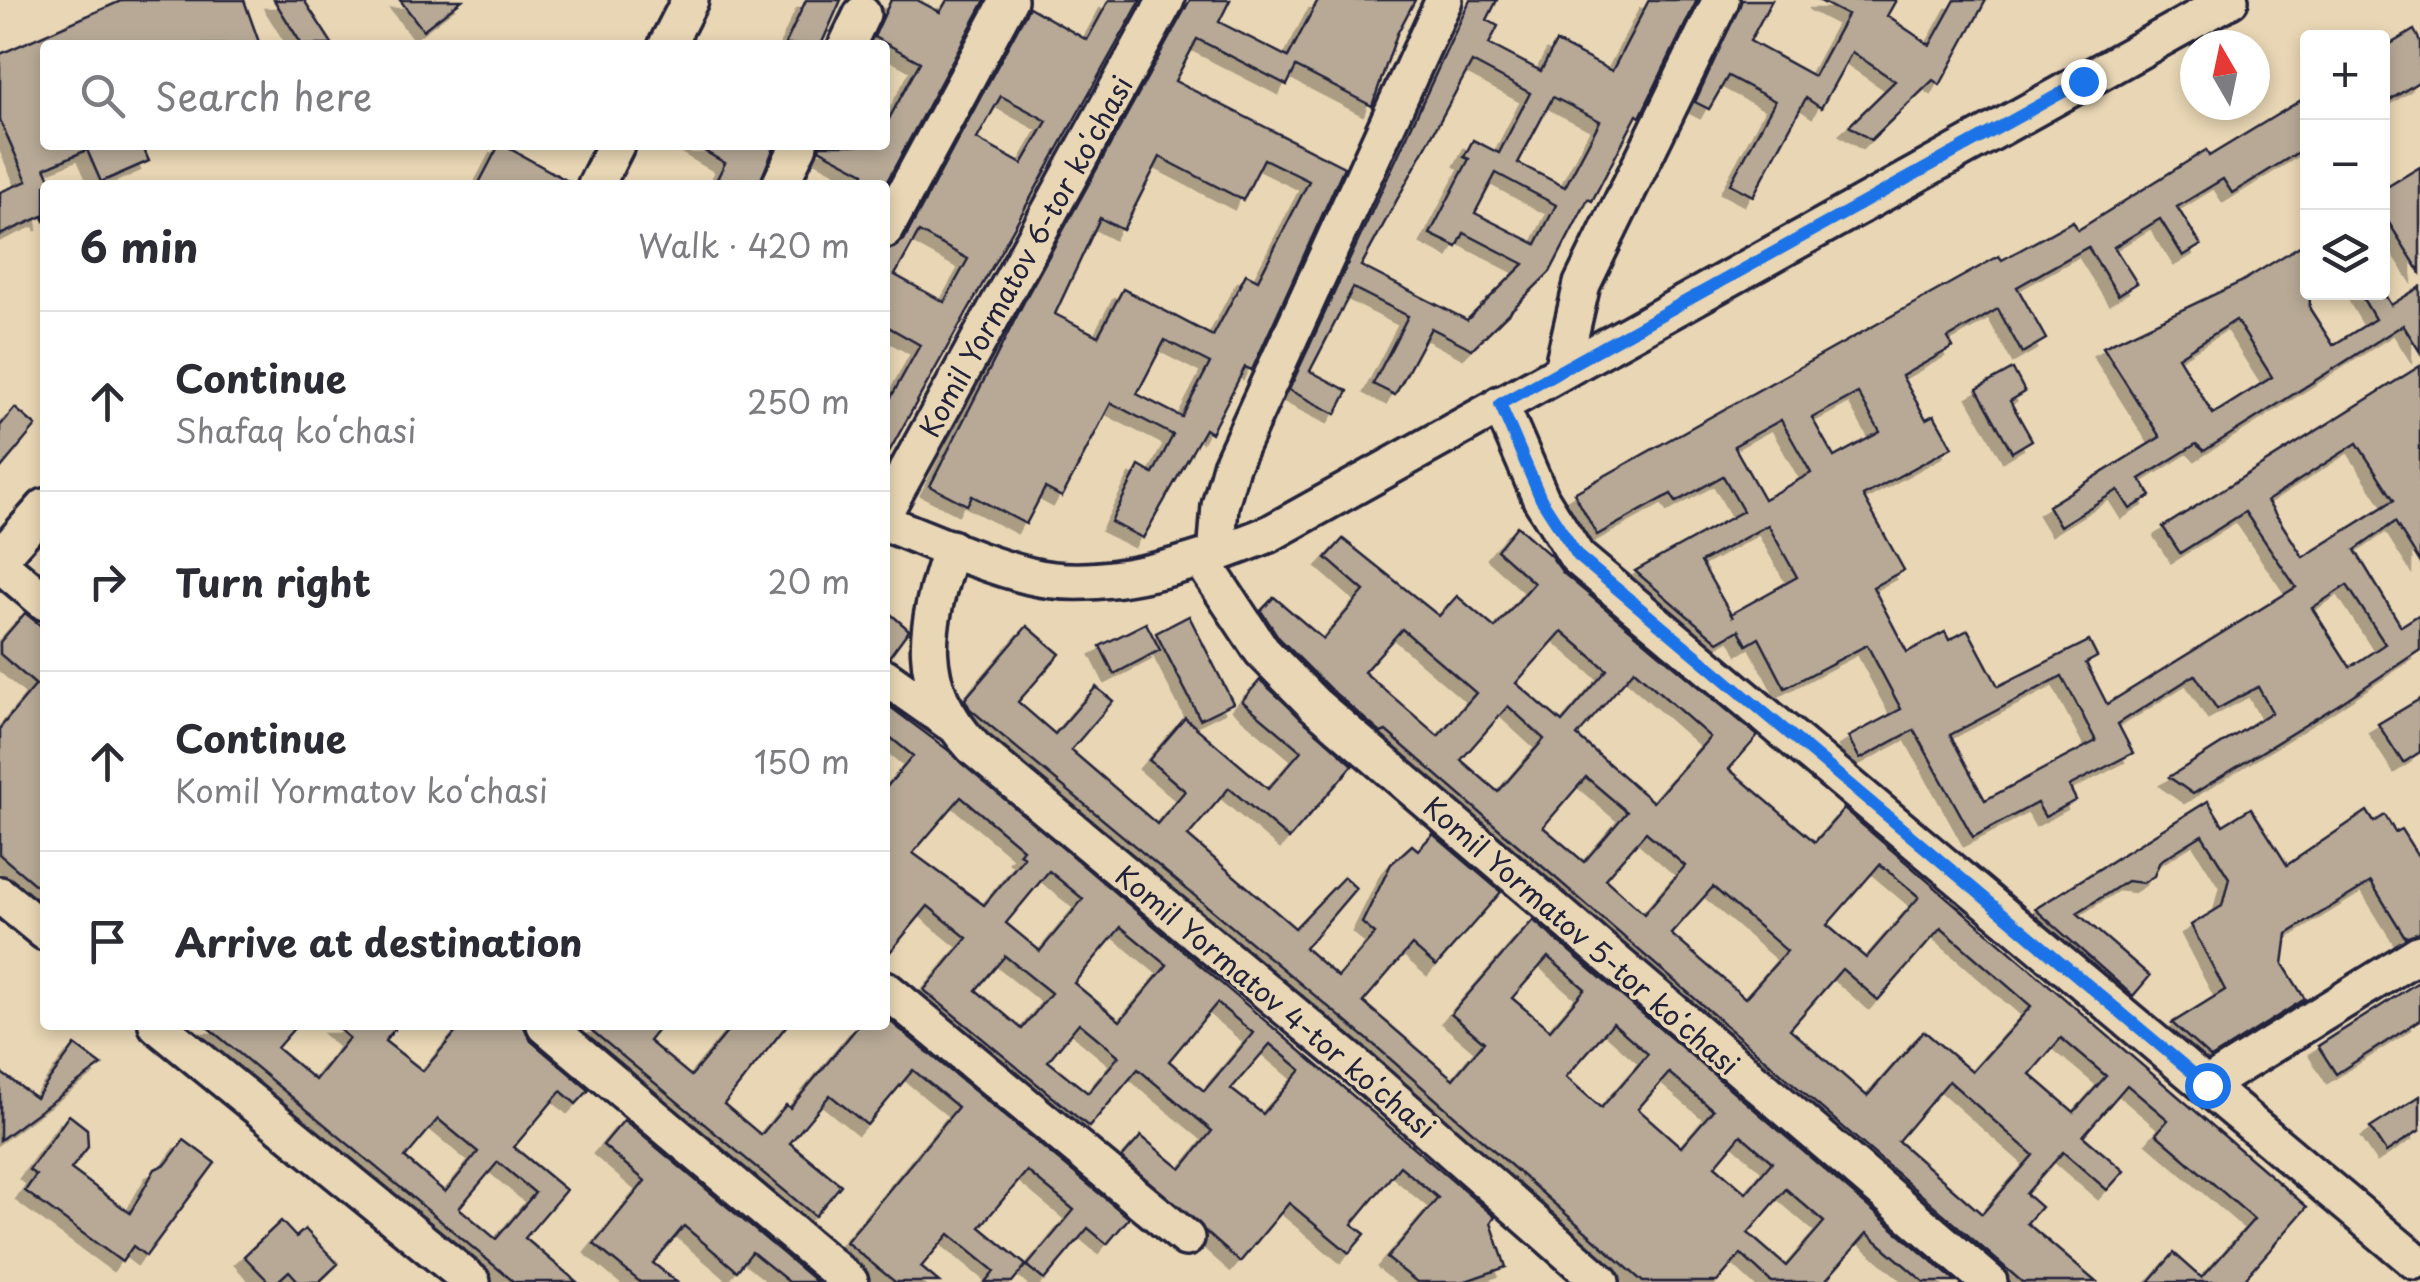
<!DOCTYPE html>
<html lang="en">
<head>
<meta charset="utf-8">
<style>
  :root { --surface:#fff; --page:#f7f7f7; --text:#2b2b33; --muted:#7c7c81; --line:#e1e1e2 }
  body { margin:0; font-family:"Playpen Sans",sans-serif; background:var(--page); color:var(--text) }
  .controls { position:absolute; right:30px; top:30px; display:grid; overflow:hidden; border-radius:10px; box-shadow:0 5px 15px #0003 }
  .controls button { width:90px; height:90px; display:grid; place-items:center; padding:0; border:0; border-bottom:2px solid var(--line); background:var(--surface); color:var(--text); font:50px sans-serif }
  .compass { position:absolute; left:2180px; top:30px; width:90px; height:90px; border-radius:50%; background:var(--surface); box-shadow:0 5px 15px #0003; rotate:351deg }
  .stop { position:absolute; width:30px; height:30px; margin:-22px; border:8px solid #1a73e8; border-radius:50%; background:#fff }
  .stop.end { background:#1a73e8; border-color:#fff; box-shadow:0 2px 10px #0008 }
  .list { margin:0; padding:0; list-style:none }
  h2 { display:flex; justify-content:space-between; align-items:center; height:130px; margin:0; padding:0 40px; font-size:42px }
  h2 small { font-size:32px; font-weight:400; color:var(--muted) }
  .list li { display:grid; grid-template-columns:65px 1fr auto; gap:30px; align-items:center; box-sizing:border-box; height:180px; padding:0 40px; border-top:2px solid var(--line) }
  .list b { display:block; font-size:38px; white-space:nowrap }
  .list p { margin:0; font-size:32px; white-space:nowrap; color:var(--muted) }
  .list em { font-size:32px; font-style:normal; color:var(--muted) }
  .icon { flex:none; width:55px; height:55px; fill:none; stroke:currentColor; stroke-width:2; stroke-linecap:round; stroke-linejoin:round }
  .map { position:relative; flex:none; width:2420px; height:1282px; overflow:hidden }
  .search { position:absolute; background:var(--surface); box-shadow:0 5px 15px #0003; left:40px; top:40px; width:850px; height:110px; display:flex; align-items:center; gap:25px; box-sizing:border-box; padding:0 35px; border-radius:10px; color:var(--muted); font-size:38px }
  .panel { position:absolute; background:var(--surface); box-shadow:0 5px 15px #0003; left:40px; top:180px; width:850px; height:850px; border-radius:10px }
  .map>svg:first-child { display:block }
</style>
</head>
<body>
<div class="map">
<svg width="2420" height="1282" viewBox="0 0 2420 1282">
  <defs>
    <filter id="shadow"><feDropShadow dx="-9" dy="9" stdDeviation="0" flood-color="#0004"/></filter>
  </defs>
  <rect width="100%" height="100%" fill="#e8d6b4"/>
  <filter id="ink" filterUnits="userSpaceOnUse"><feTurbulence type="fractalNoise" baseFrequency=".01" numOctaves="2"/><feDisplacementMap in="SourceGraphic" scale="20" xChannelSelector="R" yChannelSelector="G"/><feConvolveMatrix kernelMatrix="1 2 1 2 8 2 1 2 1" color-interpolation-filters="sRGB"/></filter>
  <g filter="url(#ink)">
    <g fill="#b7a996" stroke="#22223b" stroke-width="2.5" fill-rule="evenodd" filter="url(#shadow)">
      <polygon points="123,0 244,0 260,45 45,45 45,145 142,145 149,161 101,182 87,150 45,168 53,185 45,185 45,222 43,216 0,235 0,192 27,181 0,120 0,54"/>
      <polygon points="274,0 304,0 333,45 302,45"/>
      <polygon points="400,0 462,0 423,30"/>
      <polygon points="806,0 841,0 821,45 785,45"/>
      <polygon points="891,0 917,0 940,12 947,0 985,0 885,185 857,185 864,173 819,149 820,145 885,145 885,126 920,62 874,37"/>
      <path d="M1109,0H1141L885,459V408L920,345L885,325V251L904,240L1029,7L1087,40ZM1001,96L1047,121L1022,164L977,139ZM919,232L968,259L944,302L895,275Z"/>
      <path d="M1190,0H1230L1219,22L1288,57L1318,0H1415L1397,34L1372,106L1296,67L1287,85L1197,39L1175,81L1344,167L1252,370L1245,367L1211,433L1205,429L1143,538L1111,522L1139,466L1153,474L1173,435L1111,403L1062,497L1045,488L1026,524L972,496L967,505L930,486L1028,294ZM1160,157L1243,200L1264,159L1309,181L1258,280L1246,274L1213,336L1123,289L1098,336L1055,314L1100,218L1123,230ZM1165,340L1210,363L1182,417L1137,394Z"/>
      <path d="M1470,0H1497L1487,20L1498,26L1489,44L1541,71L1556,42L1612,71L1649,0H1697L1640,117L1637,115L1592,201L1588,199L1550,272L1472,349L1431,328L1395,395L1373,384L1408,316L1353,288L1310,371L1348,391L1336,414L1289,390ZM1472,62L1530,93L1499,153L1473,140L1464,157L1469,159L1430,234L1457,247L1464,233L1524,264L1467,320L1361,266ZM1553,97L1600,121L1565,187L1518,163ZM1496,173L1556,205L1536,244L1475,213Z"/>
      <polygon points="1742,0 1772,0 1750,41 1814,76 1847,15 1818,0 1896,0 1887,16 1930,45 1955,0 1986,0 1940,85 1933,80 1871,140 1849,126 1895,81 1852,52 1821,108 1806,98 1753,196 1730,184 1775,101 1728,76 1709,109 1695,102"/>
      <polygon points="2414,30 2420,41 2420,81 2382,105 2382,49"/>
      <path d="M2308,96V146L2232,193L2223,179L2177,207L2201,245L2183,256L2160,219L2114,247L2137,283L2118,295L2088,247L2017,287L2046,339L2022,353L1998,309L1948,338L1953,347L1902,376L1926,419L1934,415L1952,447L1863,496L1904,570L1873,587L1907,652L1945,632L1949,640L1968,630L1998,686L2089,641L2097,657L2086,663L2107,704L2296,587L2245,512L2180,553L2163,527L2420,366V562L2395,522L2355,550L2401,626L2420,614V650L2341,703L2193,794L2169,777L2272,712L2258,687L2217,709L2195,675L2118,724L2133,753L2069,786L2076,800L2045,817L2037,803L1973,837L1914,730L1860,759L1848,737L1901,709L1867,645L1785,688L1759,638L1747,645L1739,630L1718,642L1635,571L1743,511L1723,476L1676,502L1671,494L1597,535L1574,493L1999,256L2002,260L2073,221L2078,230L2206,150L2209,156ZM1858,393L1880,432L1834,457L1812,418ZM1781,420L1811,473L1764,499L1734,446ZM2357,443L2394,500L2303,557L2267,501ZM1768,525L1797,577L1731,614L1733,618L1701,562ZM2347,585L2385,644L2350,667L2312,608ZM2062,676L2096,741L1985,800L1950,735Z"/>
      <polygon points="499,145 503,145 575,185 478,185"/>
      <polygon points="694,145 775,145 759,185 714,185 725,163"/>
      <polygon points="2420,167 2420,272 2382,212 2382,190"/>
      <path d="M2308,241L2310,309L2333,345L2375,319L2359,292H2383L2391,305L2420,287V352L2403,325L2204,451L2196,444L2140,479L2151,496L2130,509L2118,490L2060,526L2048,506L2160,437L2103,347L2241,282ZM2236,320L2272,377L2213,414L2178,357Z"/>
      <polygon points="2013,369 2025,392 2010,401 2032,440 2012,452 1977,389"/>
      <polygon points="15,408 36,426 0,469 0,426"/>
      <path d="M1517,526L1551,556L1563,573L1758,736L1729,769L1815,842L1844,809L2307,1207L2242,1282H2149L2174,1253L2202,1278L2254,1219L2156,1134L2168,1120L2127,1085L2083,1136L2124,1171L2107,1190L2063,1152L2026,1194L2041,1207L2027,1223L2096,1282H2022L1386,731L1381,733L1329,688L1279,638L1261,611L1274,597L1323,639L1364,591L1326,558L1343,539L1439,616L1457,596L1495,628L1534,583L1497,550ZM1402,629L1476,693L1438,736L1364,672ZM1562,631L1607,670L1562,722L1516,683ZM1634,670L1710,737L1653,802L1577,736ZM1508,706L1544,739L1498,792L1461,760ZM1586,777L1627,812L1584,862L1543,827ZM1646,832L1685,866L1644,914L1605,879ZM1880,864L1919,897L1866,958L1827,925ZM1713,887L1787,951L1745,998L1671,934ZM1941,928L2031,1006L1972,1072L1924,1031L1867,1096L1790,1029L1842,969L1878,1000ZM2061,1038L2106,1076L2074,1112L2030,1074ZM1949,1081L2033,1155L1982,1214L1898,1141Z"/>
      <polygon points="885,609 909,630 889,657 885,656"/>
      <polygon points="25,613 45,629 45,893 0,855 0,728 36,685 0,654 0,642"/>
      <polygon points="1189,616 1233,703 1200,719 1156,633"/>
      <polygon points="1146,623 1160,650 1114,674 1100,646"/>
      <path d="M1027,626L1060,654L1018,702L1055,734L1096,687L1113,701L1071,750L1157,824L1185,791L1149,760L1185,718L1268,789L1301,751L1242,701L1260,680L1353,765L1289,839L1229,788L1188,836L1295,928L1344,877L1356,888L1305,948L1338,977L1375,934L1362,923L1391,864L1412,845L1418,850L1433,834L1501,892L1436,966L1412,945L1363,1002L1453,1079L1484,1042L1451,1014L1533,920L1956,1282H1924L1867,1233L1824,1282H1771L1741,1254L1717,1282H1643L1379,1049L970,709L965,699ZM1548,957L1585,989L1550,1030L1512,998ZM1613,1023L1648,1054L1601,1108L1566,1077ZM1669,1073L1713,1110L1681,1147L1638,1109ZM1741,1135L1772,1162L1746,1193L1715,1166ZM1786,1189L1824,1222L1786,1266L1748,1233Z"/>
      <polygon points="2420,699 2420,752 2403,763 2378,724"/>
      <path d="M885,703L948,750L1495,1217L1491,1223L1506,1267L1463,1282H1417L1387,1258L1438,1198L1400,1166L1352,1224L1365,1234L1349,1253L1289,1203L1240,1262L1122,1158L1141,1136L1181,1169L1212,1131L1138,1069L1089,1127L924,990L967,938L928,906L885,958V789L913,756L885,733ZM961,797L1023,849L1019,854L1024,857L984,905L913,853ZM1049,871L1083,899L1040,951L1006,923ZM1121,927L1167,965L1120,1021L1074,983ZM1005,956L1051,993L1022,1029L976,990ZM1217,1003L1253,1033L1204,1091L1169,1061ZM1079,1023L1119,1056L1088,1093L1048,1061ZM1270,1044L1301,1070L1263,1114L1231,1089Z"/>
      <polygon points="2208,801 2223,825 2251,808 2287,865 2367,811 2374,822 2385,815 2395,832 2401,829 2420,859 2420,932 2405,937 2371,882 2287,934 2283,964 2305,999 2211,1058 2172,1023 2225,990 2191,925 2222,906 2229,878 2202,835 2160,861 2154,876 2143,883 2127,881 2077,913 2150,976 2133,996 2035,909"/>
      <polygon points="2420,981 2420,1020 2336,1074 2318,1046"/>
      <polygon points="885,1017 1129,1218 1107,1244 1088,1228 1044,1280 1027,1266 1074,1210 1027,1171 980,1227 1026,1265 1012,1282 985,1282 994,1271 949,1234 921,1267 939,1282 895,1282 846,1242 958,1107 913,1070 867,1125 830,1095 790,1143 841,1185 815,1216 585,1025 662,1025 649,1041 691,1076 733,1025 787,1025 724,1104 761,1135 786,1105 790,1108 859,1025 885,1025"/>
      <path d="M205,1025H297L277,1048L315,1080L349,1038L334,1025H398L385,1041L423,1071L462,1025H523L531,1041L589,1090L576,1104L561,1091L514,1147L566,1190L525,1238L577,1282H514ZM438,1119L478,1152L445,1192L405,1158ZM498,1162L535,1193L496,1239L459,1208Z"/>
      <polygon points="75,1045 102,1065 0,1140 0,1072 36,1098"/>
      <polygon points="2420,1096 2420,1130 2386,1152 2370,1128"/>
      <polygon points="69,1115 87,1129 88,1147 71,1169 130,1213 155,1169 166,1164 184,1140 215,1163 146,1256 133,1246 122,1262 25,1191 36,1175 29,1170"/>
      <polygon points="624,1120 817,1282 789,1282 752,1252 737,1271 684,1226 653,1263 677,1282 640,1282 594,1244 645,1181 603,1145"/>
      <polygon points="281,1221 296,1237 305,1229 338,1264 319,1282 299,1282 289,1271 277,1282 269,1282 244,1256"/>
    </g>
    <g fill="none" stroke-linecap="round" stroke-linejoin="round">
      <defs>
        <g id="minor">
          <polyline points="667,45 690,0"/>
          <polyline points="847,45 862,14"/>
          <polyline points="596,185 616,145"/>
          <polyline points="780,185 799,145"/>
          <polyline points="885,230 1009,0"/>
          <polyline points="1562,370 1582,284 1721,0"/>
          <polyline points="1500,404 1541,499 1577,557 2415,1261"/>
          <polyline points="885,511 1166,0"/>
          <path d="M885,523C932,541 981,564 1030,576C1103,594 1203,561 1269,534L2230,0"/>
          <path d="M951,548C925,627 912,681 974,748L1350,1061L1601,1282"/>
          <polyline points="1216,556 1220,506 1231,466 1444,0"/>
          <polyline points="0,558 45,507"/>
          <polyline points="1203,562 1262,651 1314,704 1989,1282"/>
          <polyline points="0,564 45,602"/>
          <polyline points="885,677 949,722"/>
          <polyline points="0,895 45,932"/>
          <polyline points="885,989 1186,1238"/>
          <polyline points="157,1025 472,1282"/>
          <polyline points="545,1025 850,1282"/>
          <polyline points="2207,1085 2420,953"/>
        </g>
      </defs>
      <use href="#minor" stroke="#22223b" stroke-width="42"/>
      <use href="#minor" stroke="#e8d6b4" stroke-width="35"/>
    </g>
  </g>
  <g fill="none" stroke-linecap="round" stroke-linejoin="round" filter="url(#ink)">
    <polyline stroke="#1a73e8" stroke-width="12" points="2083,81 1500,404 1541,499 1578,556 2207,1085"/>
  </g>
  <g text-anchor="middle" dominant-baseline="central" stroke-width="8" stroke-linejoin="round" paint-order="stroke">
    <g font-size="28" fill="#22223b" stroke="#e8d6b4">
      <text transform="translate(1025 256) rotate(-61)">Komil Yormatov 6-tor koʻchasi</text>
      <text transform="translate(1582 935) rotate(41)">Komil Yormatov 5-tor koʻchasi</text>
      <text transform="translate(1276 1001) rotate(40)">Komil Yormatov 4-tor koʻchasi</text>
    </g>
  </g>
</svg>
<div class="controls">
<button>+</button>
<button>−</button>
<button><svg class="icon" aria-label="layers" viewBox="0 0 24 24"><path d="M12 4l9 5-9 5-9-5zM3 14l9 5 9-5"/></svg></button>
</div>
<svg class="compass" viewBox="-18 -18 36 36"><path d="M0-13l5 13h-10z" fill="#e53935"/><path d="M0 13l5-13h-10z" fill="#7c7c81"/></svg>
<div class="stop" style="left:2207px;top:1085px"></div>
<div class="stop end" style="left:2083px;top:81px"></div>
<div class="search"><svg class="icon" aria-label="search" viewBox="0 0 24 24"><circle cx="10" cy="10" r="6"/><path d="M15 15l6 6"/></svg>Search here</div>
<section class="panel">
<h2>6 min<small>Walk · 420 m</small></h2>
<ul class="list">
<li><svg class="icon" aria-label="ahead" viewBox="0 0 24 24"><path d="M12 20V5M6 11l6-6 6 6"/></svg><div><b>Continue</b><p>Shafaq koʻchasi</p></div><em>250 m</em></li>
<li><svg class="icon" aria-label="right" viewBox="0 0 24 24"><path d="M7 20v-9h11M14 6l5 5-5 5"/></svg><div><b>Turn right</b></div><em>20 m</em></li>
<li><svg class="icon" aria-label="ahead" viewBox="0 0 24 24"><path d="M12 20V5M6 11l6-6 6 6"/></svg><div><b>Continue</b><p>Komil Yormatov koʻchasi</p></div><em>150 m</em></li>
<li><svg class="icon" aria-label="arrive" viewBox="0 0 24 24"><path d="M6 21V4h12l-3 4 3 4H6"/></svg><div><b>Arrive at destination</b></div></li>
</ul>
</section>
</div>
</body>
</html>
